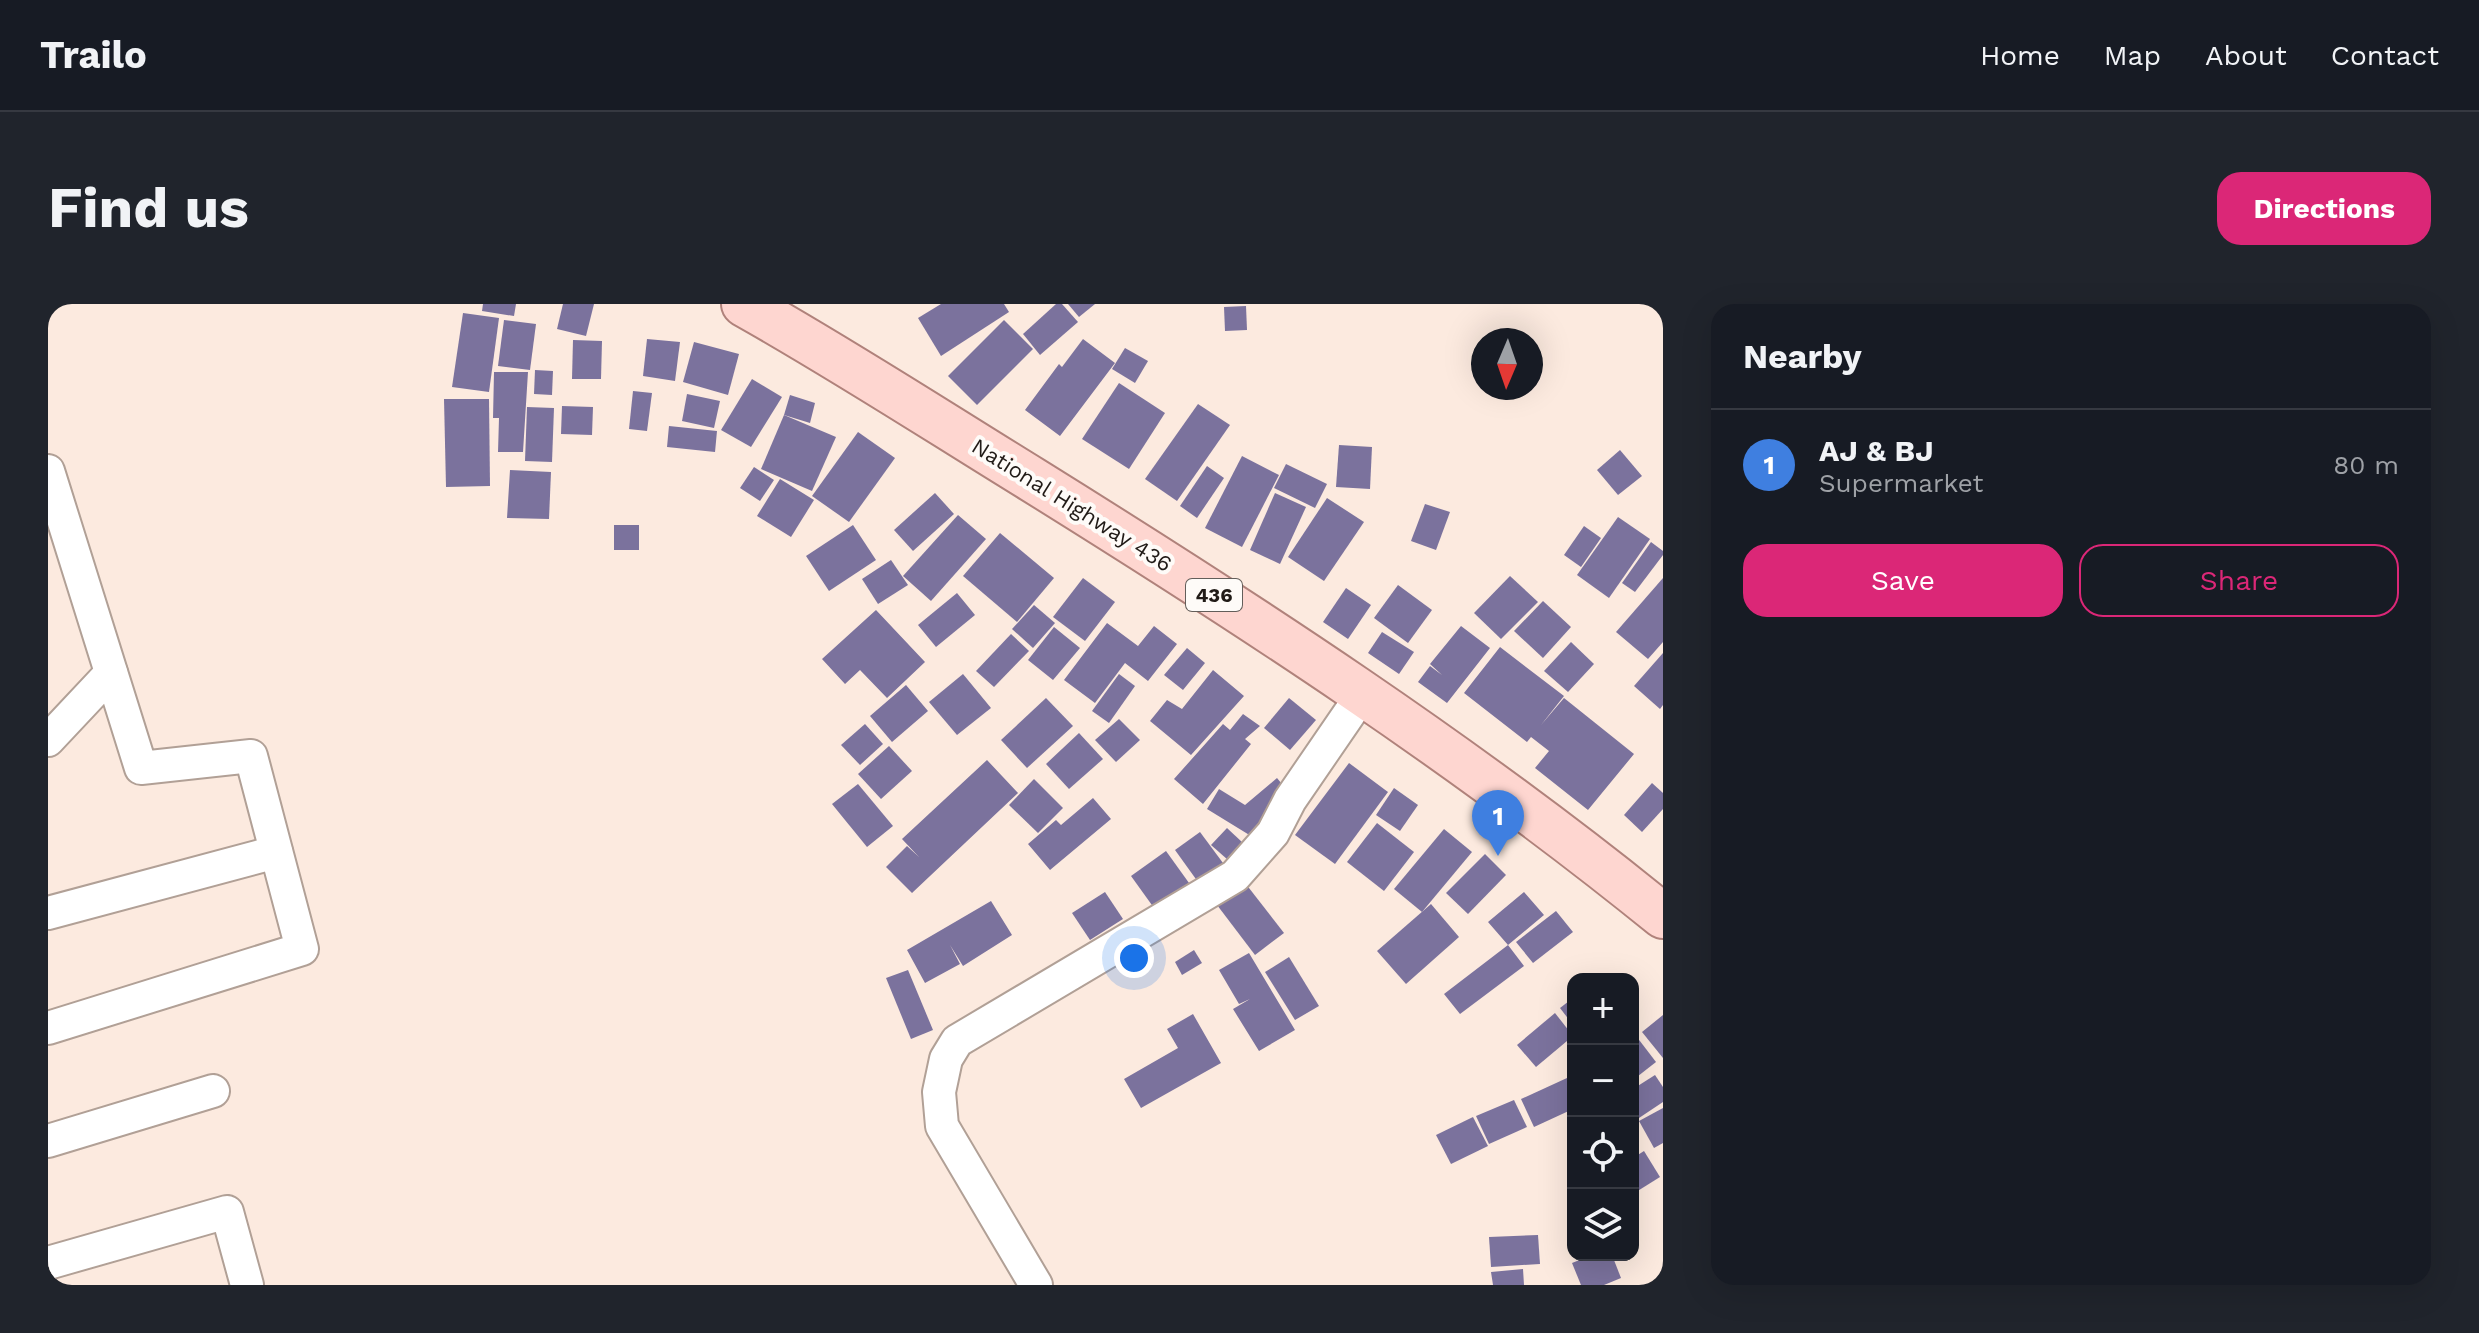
<!DOCTYPE html>
<html lang="en">
<head>
<meta charset="utf-8">
<style>
  :root { --surface:#171b24; --page:#20242c; --text:#f1f3f6; --muted:#9ea1a6; --line:#363941; --accent:#db2777 }
  body { margin:0; font-family:"Work Sans",sans-serif; background:var(--page); color:var(--text) }
  .controls { position:absolute; right:24px; bottom:24px; display:grid; overflow:hidden; border-radius:16px; box-shadow:0 8px 32px #0002 }
  .controls button { width:72px; height:72px; display:grid; place-items:center; padding:0; border:0; border-bottom:2px solid var(--line); background:var(--surface); color:var(--text); font:40px sans-serif }
  .compass { position:absolute; left:1423px; top:24px; width:72px; height:72px; border-radius:50%; background:var(--surface); box-shadow:0 8px 32px #0002; rotate:182deg }
  .you { position:absolute; left:1086px; top:654px; width:28px; height:28px; margin:-20px; border:6px solid #fff; border-radius:50%; background:#1a73e8; box-shadow:0 0 0 12px #1a73e833 }
  .badge { display:grid; place-items:center; width:52px; height:52px; border-radius:50%; background:var(--accent); color:#fff; font-size:26px; font-weight:700 }
  .pin { position:absolute; translate:-50% -66px; filter:drop-shadow(0 2px 4px #0008) }
  .pin::after { content:''; position:absolute; top:42px; width:28px; height:24px; background:inherit; clip-path:polygon(0 0,100% 0,50% 100%) }
  .list { margin:0; padding:0; list-style:none }
  h2 { display:flex; justify-content:space-between; align-items:center; height:104px; margin:0; padding:0 32px; font-size:34px }
  h2 small { font-size:26px; font-weight:400; color:var(--muted) }
  .list li { display:grid; grid-template-columns:52px 1fr auto; gap:24px; align-items:center; box-sizing:border-box; height:112px; padding:0 32px; border-top:2px solid var(--line) }
  .list b { display:block; font-size:30px; white-space:nowrap }
  .list p { margin:0; font-size:26px; white-space:nowrap; color:var(--muted) }
  .list em { font-size:26px; font-style:normal; color:var(--muted) }
  .actions { display:flex; gap:16px; padding:24px 32px }
  .actions a { flex:1; padding:18px 0; border:2px solid var(--accent); border-radius:24px; text-align:center; font-size:28px; color:var(--accent) }
  .actions .main { background:var(--accent); color:#fff }
  .icon { flex:none; width:44px; height:44px; fill:none; stroke:currentColor; stroke-width:2; stroke-linecap:round; stroke-linejoin:round }
  .map { position:relative; flex:none; width:1615px; height:981px; overflow:hidden; border-radius:24px }
  header { display:flex; align-items:center; gap:48px; box-sizing:border-box; height:112px; padding:0 40px; background:var(--surface); border-bottom:2px solid var(--line) }
  header strong { font-size:38px }
  nav { display:flex; gap:44px; margin-inline-start:auto; font-size:28px }
  .intro { display:flex; align-items:center; justify-content:space-between; box-sizing:border-box; height:192px; padding:0 48px }
  h1 { margin:0; font-size:56px }
  .button { padding:20px 36px; border-radius:24px; background:var(--accent); color:#fff; font-size:28px; font-weight:700 }
  main { display:flex; gap:48px; padding:0 48px }
  aside { flex:1; background:var(--surface); border-radius:24px; box-shadow:0 8px 32px #0002 }
  .map>svg:first-child { display:block }
</style>
</head>
<body>
<header>
<strong>Trailo</strong>
<nav><a>Home</a><a>Map</a><a>About</a><a>Contact</a></nav>
</header>
<div class="intro"><h1>Find us</h1><a class="button">Directions</a></div>
<main>
<div class="map">
<svg width="1615" height="981" viewBox="0 0 1615 981">
  <rect width="100%" height="100%" fill="#fceadf"/>
  <g fill="#7b729d">
    <polygon points="435,0 468,0 466,12 434,7"/>
    <polygon points="515,0 546,0 538,32 509,25"/>
    <polygon points="893,0 956,0 961,8 893,52 870,14"/>
    <polygon points="1008,0 1014,0 1030,18 992,51 975,30"/>
    <polygon points="1020,0 1047,0 1031,13"/>
    <polygon points="1198,2 1199,26 1177,27 1176,3"/>
    <polygon points="415,9 451,14 441,88 404,83"/>
    <polygon points="456,16 488,20 482,66 450,62"/>
    <polygon points="956,16 985,45 929,101 900,72"/>
    <polygon points="599,35 632,38 627,77 595,72"/>
    <polygon points="1035,35 1067,59 1012,132 977,106 1011,60 1014,63"/>
    <polygon points="525,36 554,37 553,75 524,75"/>
    <polygon points="646,38 691,50 680,91 635,78"/>
    <polygon points="1077,44 1100,57 1087,79 1064,65"/>
    <polygon points="487,66 505,67 504,91 486,90"/>
    <polygon points="446,68 480,68 475,148 450,148 451,114 445,114"/>
    <polygon points="704,75 734,93 703,143 673,126"/>
    <polygon points="1071,79 1117,109 1081,165 1034,135"/>
    <polygon points="585,87 604,89 599,127 581,125"/>
    <polygon points="639,90 672,97 666,124 634,117"/>
    <polygon points="742,91 767,99 762,119 736,111"/>
    <polygon points="396,95 441,95 442,182 398,183"/>
    <polygon points="1150,100 1182,121 1129,197 1097,175"/>
    <polygon points="514,102 545,103 544,131 513,130"/>
    <polygon points="479,103 506,104 504,158 477,157"/>
    <polygon points="736,111 788,133 764,187 713,165"/>
    <polygon points="621,122 669,127 667,148 619,143"/>
    <polygon points="810,128 847,154 801,218 764,192"/>
    <polygon points="1291,141 1324,143 1322,185 1288,183"/>
    <polygon points="1572,146 1594,172 1570,191 1549,166"/>
    <polygon points="1194,152 1231,171 1194,243 1157,224"/>
    <polygon points="1238,160 1279,180 1267,204 1226,184"/>
    <polygon points="1159,162 1176,174 1149,214 1132,202"/>
    <polygon points="706,163 726,176 712,197 692,184"/>
    <polygon points="462,166 503,168 501,215 459,214"/>
    <polygon points="732,175 766,196 743,233 709,212"/>
    <polygon points="887,189 906,210 865,247 846,226"/>
    <polygon points="1227,189 1258,203 1232,260 1202,246"/>
    <polygon points="1279,194 1316,218 1276,277 1240,253"/>
    <polygon points="1377,200 1402,208 1388,246 1363,237"/>
    <polygon points="910,211 938,235 883,297 855,272"/>
    <polygon points="1570,213 1602,235 1561,294 1529,271"/>
    <rect x="566" y="221" width="25" height="25"/>
    <polygon points="805,221 828,256 781,287 758,252"/>
    <polygon points="1536,222 1553,234 1533,263 1516,251"/>
    <polygon points="952,229 1006,274 969,318 915,272"/>
    <polygon points="1603,238 1615,247 1615,251 1587,288 1574,279"/>
    <polygon points="843,256 860,281 830,300 814,275"/>
    <polygon points="1462,272 1490,298 1453,335 1426,309"/>
    <polygon points="1035,274 1067,298 1037,337 1005,313"/>
    <polygon points="1615,274 1615,338 1600,355 1568,328"/>
    <polygon points="1350,281 1384,306 1360,339 1326,314"/>
    <polygon points="1298,284 1323,301 1300,335 1275,318"/>
    <polygon points="909,289 927,311 888,343 870,321"/>
    <polygon points="1495,297 1523,323 1495,354 1466,327"/>
    <polygon points="986,301 1007,319 985,344 964,325"/>
    <polygon points="828,306 877,358 839,394 812,366 797,380 774,355"/>
    <polygon points="1059,319 1090,342 1106,322 1129,340 1100,377 1077,359 1047,399 1016,376"/>
    <polygon points="1413,322 1442,344 1399,399 1370,378 1382,362 1394,371 1382,360"/>
    <polygon points="1006,323 1032,344 1005,376 980,356"/>
    <polygon points="1334,328 1366,348 1351,370 1320,349"/>
    <polygon points="963,330 981,347 946,383 928,367"/>
    <polygon points="1523,338 1546,360 1520,388 1496,367"/>
    <polygon points="1452,343 1516,392 1493,421 1516,394 1586,450 1540,506 1487,464 1501,447 1483,433 1479,438 1416,389"/>
    <polygon points="1139,344 1157,359 1135,386 1116,371"/>
    <polygon points="1615,349 1615,401 1612,405 1586,382"/>
    <polygon points="1165,366 1196,392 1143,451 1102,417 1119,396 1134,405"/>
    <polygon points="915,370 943,404 909,431 881,398"/>
    <polygon points="1071,370 1087,382 1061,419 1044,407"/>
    <polygon points="858,381 880,407 844,438 822,412"/>
    <polygon points="998,394 1025,422 979,464 953,436"/>
    <polygon points="1241,394 1268,416 1242,446 1216,424"/>
    <polygon points="1195,410 1212,422 1197,435 1203,440 1155,500 1126,475 1175,420 1182,426"/>
    <polygon points="1071,415 1092,436 1068,458 1047,436"/>
    <polygon points="817,420 835,440 812,461 793,441"/>
    <polygon points="1031,429 1055,455 1021,485 998,460"/>
    <polygon points="841,442 864,467 833,495 810,470"/>
    <polygon points="939,456 970,489 864,589 838,563 859,542 871,553 854,535"/>
    <polygon points="1301,459 1340,488 1287,560 1247,531"/>
    <polygon points="1229,474 1238,485 1203,532 1159,505 1171,485 1197,501"/>
    <polygon points="986,475 1015,504 990,529 961,501"/>
    <polygon points="1604,479 1615,489 1615,505 1594,528 1576,511"/>
    <polygon points="810,480 845,522 819,543 784,500"/>
    <polygon points="1346,484 1370,501 1352,527 1328,511"/>
    <polygon points="1045,494 1063,515 1002,566 980,540 1008,516 1013,521"/>
    <polygon points="1329,519 1366,548 1336,587 1299,558"/>
    <polygon points="1179,524 1195,539 1180,556 1163,541"/>
    <polygon points="1396,525 1424,548 1374,608 1346,585"/>
    <polygon points="1152,528 1175,559 1150,578 1127,546"/>
    <polygon points="1118,547 1141,579 1106,604 1083,572"/>
    <polygon points="1437,550 1458,571 1420,610 1398,589"/>
    <polygon points="1194,575 1236,629 1207,651 1166,597"/>
    <polygon points="1057,588 1075,615 1042,636 1024,609"/>
    <polygon points="1476,588 1496,611 1460,641 1476,662 1412,710 1396,690 1460,641 1440,618"/>
    <polygon points="943,597 964,631 915,662 902,641 912,660 877,679 859,646"/>
    <polygon points="1383,600 1411,633 1358,680 1329,647"/>
    <polygon points="1508,607 1525,628 1485,659 1468,638"/>
    <polygon points="1146,646 1154,659 1134,671 1127,658"/>
    <polygon points="1201,649 1247,726 1211,747 1185,705 1202,695 1191,700 1171,666"/>
    <polygon points="1241,653 1271,702 1247,716 1217,668"/>
    <polygon points="860,666 885,726 863,735 838,674"/>
    <polygon points="1525,694 1525,721 1512,704"/>
    <polygon points="1507,709 1525,732 1488,763 1469,741"/>
    <polygon points="1145,710 1173,759 1093,804 1076,775 1130,744 1119,725"/>
    <polygon points="1615,711 1615,754 1594,728"/>
    <polygon points="1585,728 1608,758 1585,776"/>
    <polygon points="1607,771 1615,783 1615,798 1585,818 1585,785"/>
    <polygon points="1519,774 1525,788 1525,805 1486,823 1473,795"/>
    <polygon points="1466,796 1479,823 1441,840 1428,812"/>
    <polygon points="1615,804 1615,839 1606,844 1591,817"/>
    <polygon points="1425,813 1440,842 1403,860 1388,831"/>
    <polygon points="1596,847 1612,873 1588,888 1585,854"/>
    <polygon points="1490,931 1492,960 1443,963 1441,933"/>
    <polygon points="1544,951 1564,951 1573,974 1556,981 1533,981 1524,959"/>
    <polygon points="1475,965 1476,981 1445,981 1443,968"/>
  </g>
  <g fill="none" stroke-linecap="round" stroke-linejoin="round">
    <defs>
      <g id="street">
        <polyline points="0,167 93,464 203,452 254,645 0,724"/>
        <polyline points="0,436 63,369"/>
        <polyline points="0,609 228,548"/>
        <polyline points="0,837 165,787"/>
        <polyline points="0,959 179,908 199,981"/>
        <polyline points="988,981 894,822 891,788 898,755 909,737 1187,572 1225,529 1242,496 1314,391"/>
      </g>
      <path id="primary" d="M696,0C794,55 889,117 985,176C1202,311 1417,451 1615,612"/>
    </defs>
    <use href="#street" stroke="#b1a096" stroke-width="36"/>
    <use href="#primary" stroke="#b0827b" stroke-width="48"/>
    <use href="#street" stroke="#fff" stroke-width="32"/>
    <use href="#primary" stroke="#fed6d0" stroke-width="44"/>
  </g>
  <g text-anchor="middle" dominant-baseline="central" stroke-width="8" stroke-linejoin="round" paint-order="stroke">
    <rect fill="#fefbf8" stroke="#635e5a" stroke-width="2" x="1138" y="275" width="56" height="32" rx="6"/>
    <g font-size="20" font-weight="bold" fill="#211b17">
      <text x="1166" y="291">436</text>
    </g>
    <g font-size="22" fill="#211b17" stroke="#fefbf8">
      <text transform="translate(1024 201) rotate(32)">National Highway 436</text>
    </g>
  </g>
</svg>
<div class="controls">
<button>+</button>
<button>−</button>
<button><svg class="icon" aria-label="locate" viewBox="0 0 24 24"><circle cx="12" cy="12" r="6"/><path d="M12 2v4M12 18v4M2 12h4M18 12h4"/></svg></button>
<button><svg class="icon" aria-label="layers" viewBox="0 0 24 24"><path d="M12 4l9 5-9 5-9-5zM3 14l9 5 9-5"/></svg></button>
</div>
<svg class="compass" viewBox="-18 -18 36 36"><path d="M0-13l5 13h-10z" fill="#e53935"/><path d="M0 13l5-13h-10z" fill="#9ea1a6"/></svg>
<div class="you"></div>
<div class="pin badge" style="left:1450px;top:552px;background:#3f7fe0">1</div>
</div>
<aside>
<h2>Nearby<small></small></h2>
<ul class="list">
<li><span class="badge" style="background:#3f7fe0">1</span><div><b>AJ &amp; BJ</b><p>Supermarket</p></div><em>80 m</em></li>
</ul>
<div class="actions"><a class="main">Save</a><a>Share</a></div>
</aside>
</main>
</body>
</html>
